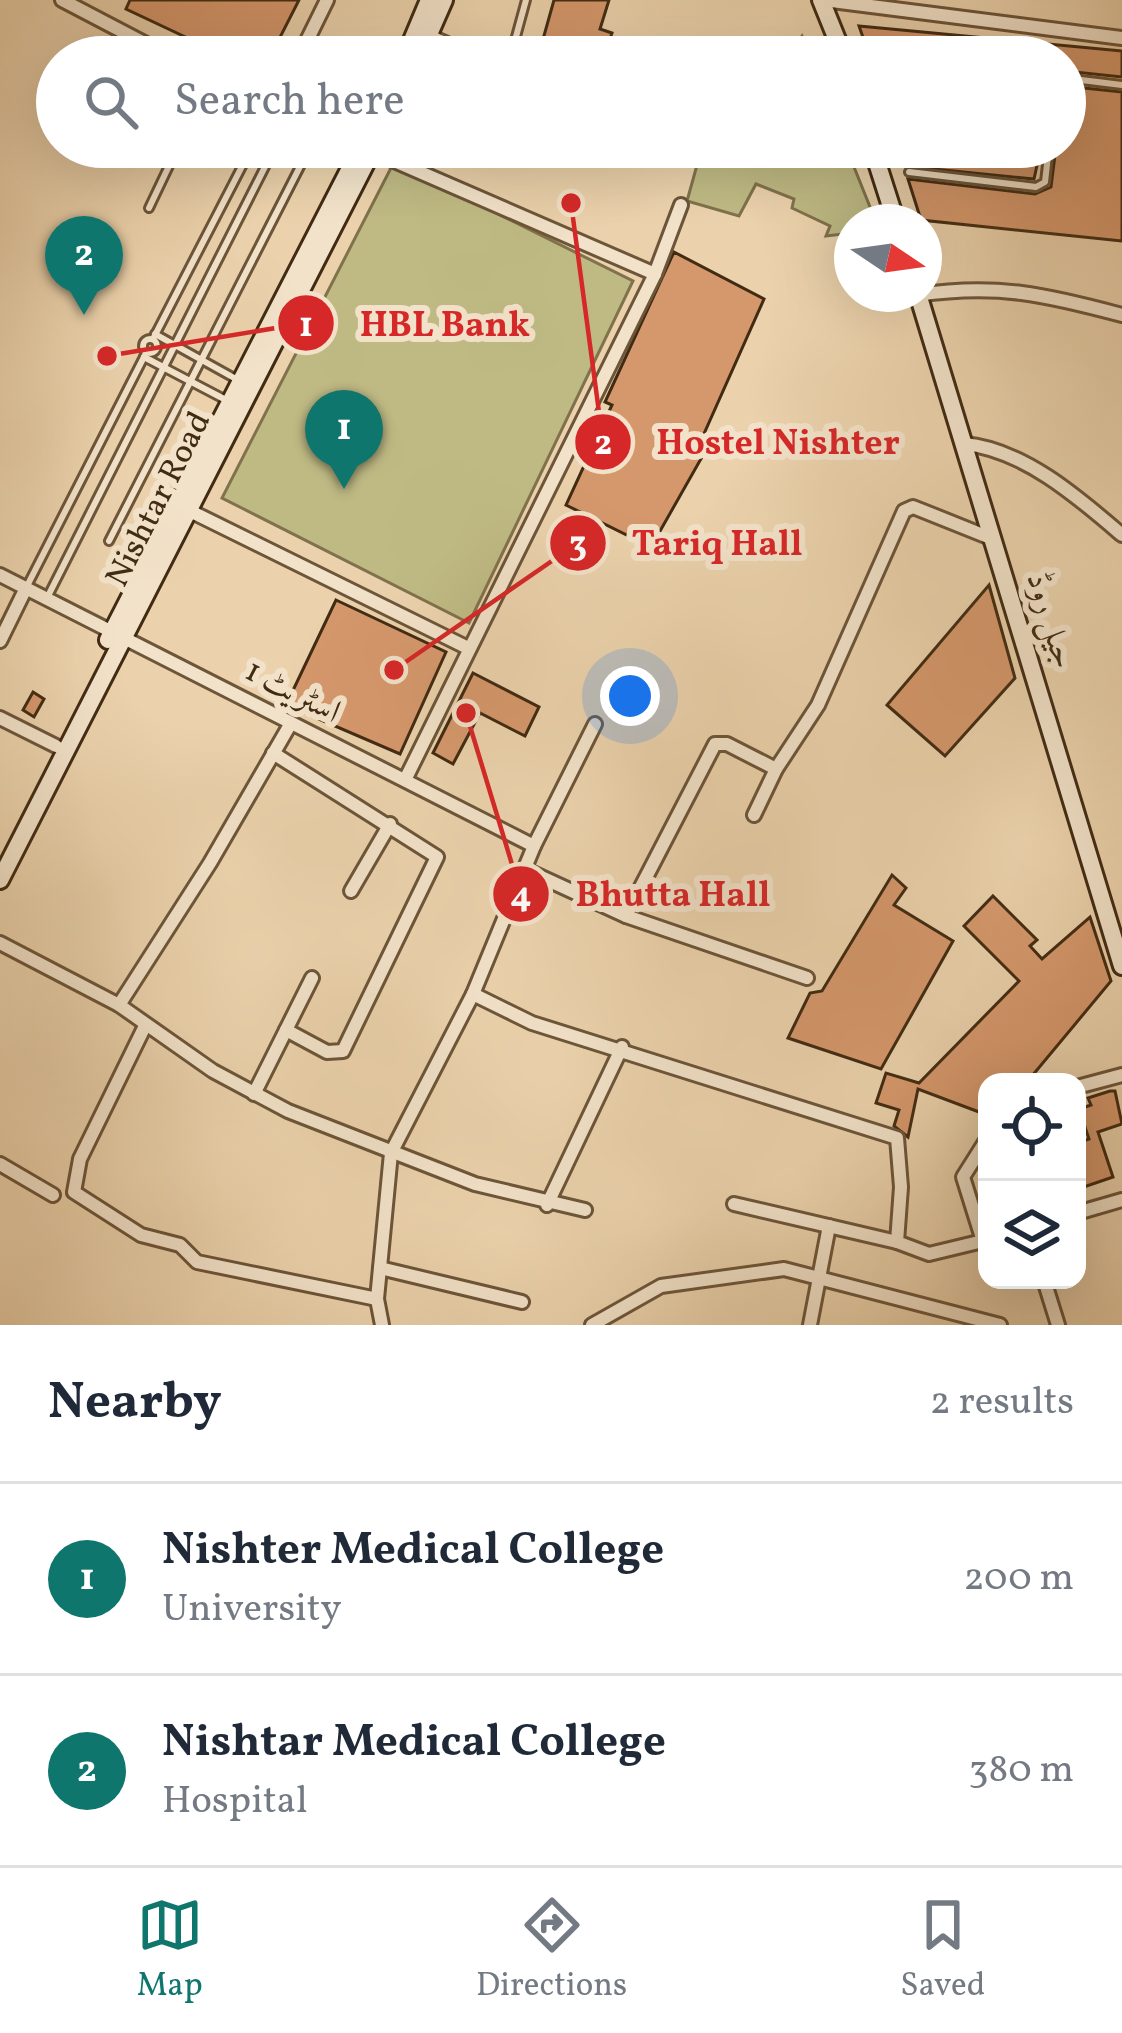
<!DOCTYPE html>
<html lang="en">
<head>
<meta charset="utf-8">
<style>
  :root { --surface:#fff; --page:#f6f6f7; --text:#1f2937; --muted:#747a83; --line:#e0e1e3; --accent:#0f766e }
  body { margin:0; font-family:Vollkorn,Amiri,serif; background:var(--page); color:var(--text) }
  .controls { position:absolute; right:36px; bottom:36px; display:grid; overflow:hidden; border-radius:24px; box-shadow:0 12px 48px #0002 }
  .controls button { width:108px; height:108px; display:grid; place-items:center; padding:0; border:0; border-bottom:3px solid var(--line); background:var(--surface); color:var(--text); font:60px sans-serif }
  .compass { position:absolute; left:834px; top:204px; width:108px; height:108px; border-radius:50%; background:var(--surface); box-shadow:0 12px 48px #0002; rotate:103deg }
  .you { position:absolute; left:630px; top:696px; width:42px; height:42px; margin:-30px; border:9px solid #fff; border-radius:50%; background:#1a73e8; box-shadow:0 0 0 18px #1a73e833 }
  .badge { display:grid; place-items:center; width:78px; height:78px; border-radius:50%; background:var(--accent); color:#fff; font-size:39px; font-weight:700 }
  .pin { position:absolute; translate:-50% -99px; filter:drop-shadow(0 3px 6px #0008) }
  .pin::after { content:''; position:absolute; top:63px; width:42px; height:36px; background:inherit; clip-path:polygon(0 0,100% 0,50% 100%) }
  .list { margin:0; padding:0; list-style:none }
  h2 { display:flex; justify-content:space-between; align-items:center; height:156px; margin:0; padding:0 48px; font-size:51px }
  h2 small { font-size:39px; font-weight:400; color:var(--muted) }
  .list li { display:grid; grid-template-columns:78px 1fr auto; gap:36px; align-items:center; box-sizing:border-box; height:192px; padding:0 48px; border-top:3px solid var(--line) }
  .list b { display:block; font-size:45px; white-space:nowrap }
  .list p { margin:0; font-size:39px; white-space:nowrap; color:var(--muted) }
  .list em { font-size:39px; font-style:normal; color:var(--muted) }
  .icon { flex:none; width:66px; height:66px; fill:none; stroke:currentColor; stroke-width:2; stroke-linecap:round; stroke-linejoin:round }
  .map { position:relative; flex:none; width:1122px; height:1325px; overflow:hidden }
  .search { position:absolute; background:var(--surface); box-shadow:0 12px 48px #0002; left:36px; right:36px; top:36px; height:132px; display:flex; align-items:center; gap:30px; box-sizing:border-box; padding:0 42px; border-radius:66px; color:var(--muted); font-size:45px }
  .sheet { height:540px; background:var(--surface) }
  nav { display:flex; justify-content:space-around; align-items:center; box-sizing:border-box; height:168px; border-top:3px solid var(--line); background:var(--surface); font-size:33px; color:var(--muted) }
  nav a { display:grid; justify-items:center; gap:6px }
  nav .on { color:var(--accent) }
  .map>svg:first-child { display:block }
</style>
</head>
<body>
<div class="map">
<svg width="1122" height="1325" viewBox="0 0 1122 1325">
  <rect width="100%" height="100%" fill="#ebd2ac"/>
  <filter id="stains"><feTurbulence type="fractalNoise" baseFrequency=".00167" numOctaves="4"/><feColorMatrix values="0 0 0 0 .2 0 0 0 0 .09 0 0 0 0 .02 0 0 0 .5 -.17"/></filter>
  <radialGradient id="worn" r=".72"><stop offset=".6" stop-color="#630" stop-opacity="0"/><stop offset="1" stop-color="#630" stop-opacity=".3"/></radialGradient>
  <g fill="#bfba84" stroke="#80724c" stroke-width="3">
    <polygon points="802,36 810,57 728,57 733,38 791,51"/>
    <polygon points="702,147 846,147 876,222 852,222 852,233 826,236 830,226 792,208 794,199 756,184 739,216 687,201"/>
    <polygon points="394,162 633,281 469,623 222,498"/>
  </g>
  <g fill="#d5986c" stroke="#412b13" stroke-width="3">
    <polygon points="130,0 299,0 270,57 228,57 126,9"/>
    <polygon points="554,0 609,0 600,29 612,33 604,57 563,57 540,50"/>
    <polygon points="859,26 1122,51 1122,77 1065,71 1065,57 901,57 896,50 866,46"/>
    <polygon points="1065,86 1122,92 1122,241 921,220 908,179 1035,194 1051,187 1056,147 1065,147"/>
    <polygon points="898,147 1041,147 1034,179 904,166"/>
    <polygon points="674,252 764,299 695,454 702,457 651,547 566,505 612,405 605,402"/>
    <polygon points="989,585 1015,678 945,756 887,705"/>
    <polygon points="336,600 446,652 400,754 286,705"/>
    <polygon points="473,673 539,707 525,736 480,713 453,764 433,753"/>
    <polygon points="33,692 44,699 34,717 23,710"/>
    <polygon points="892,875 906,888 894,905 953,941 881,1069 788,1038 810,993 822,991"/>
    <polygon points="993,896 1037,940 1030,946 1042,959 1090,917 1111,981 1027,1082 987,1082 987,1115 918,1089 908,1137 894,1126 899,1110 876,1103 886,1073 919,1083 1019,981 964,926"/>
    <polygon points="1110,1091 1115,1091 1122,1124 1098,1132 1113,1177 1081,1188 1077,1143 1089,1139 1079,1109 1091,1105 1088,1098"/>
  </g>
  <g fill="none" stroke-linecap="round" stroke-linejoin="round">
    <defs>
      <g id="lane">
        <polyline points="434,35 466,49 505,53 514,44 526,0"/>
        <polyline points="844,51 894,57"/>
        <polyline points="1065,78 1122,85"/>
        <polyline points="909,172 1036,187 1045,182 1049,147"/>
        <polyline points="149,208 178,147"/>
        <polyline points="155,334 236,379"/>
        <circle cx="150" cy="346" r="7"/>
        <polyline points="153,339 252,147"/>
        <polyline points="144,357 226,400"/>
        <polyline points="109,541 310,147"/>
        <polyline points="26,588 146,353"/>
        <polyline points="47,598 275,147"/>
      </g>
      <g id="street">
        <polyline points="62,0 171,57"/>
        <polyline points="824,0 1122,38"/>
        <polyline points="299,57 327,0"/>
        <polyline points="369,150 655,274"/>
        <path d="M918,295C997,283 1047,295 1122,315"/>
        <path d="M964,444C1023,449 1079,498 1122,535"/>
        <polyline points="184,508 468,648"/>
        <polyline points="0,575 534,846"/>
        <polyline points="0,641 26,588"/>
        <polyline points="0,718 56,746"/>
        <polyline points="273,753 437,857 343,1051 327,1052 286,1030"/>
        <polyline points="405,780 655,274 681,205"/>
        <polyline points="754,815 776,769 818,705 904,511 913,507 993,539"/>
        <polyline points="526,870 626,916 807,978"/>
        <polyline points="351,891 390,824"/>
        <polyline points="626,916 715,744 727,744 776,769"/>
        <polyline points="0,943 119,1005 213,1071 288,1111 475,1184 585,1210"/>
        <polyline points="473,994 532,1023 897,1138 901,1187 897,1242 929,1254 987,1240"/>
        <polyline points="119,1005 210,863 291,723"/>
        <polyline points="145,1026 80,1159 74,1192 141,1235 180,1245 197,1262 377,1299"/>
        <polyline points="1077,1087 1122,1075"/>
        <polyline points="254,1094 312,978"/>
        <polyline points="0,1164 53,1195"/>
        <polyline points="734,1204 897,1242"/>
        <polyline points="547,1205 622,1047"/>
        <polyline points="1077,1213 1122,1200"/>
        <polyline points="983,1241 963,1177 987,1139"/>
        <polyline points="380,1268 522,1302"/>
        <polyline points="1044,1280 1058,1325"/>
        <polyline points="382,1325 377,1299 391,1153 473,994 534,846 595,724"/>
        <polyline points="592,1325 661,1286 784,1269 1000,1325"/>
        <polyline points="810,1325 829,1226"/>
      </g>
      <g id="secondary">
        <polyline points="821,0 844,57"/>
        <polyline points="405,57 429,0"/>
        <polyline points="419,57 444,0"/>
        <polyline points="872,147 896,222"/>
        <polyline points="918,294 1122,966"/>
        <polyline points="108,640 361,147"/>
        <polyline points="0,880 374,147"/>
      </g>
    </defs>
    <use href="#lane" stroke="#6c5539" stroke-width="12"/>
    <use href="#street" stroke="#6c5539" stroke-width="18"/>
    <use href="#secondary" stroke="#412b13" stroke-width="22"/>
    <use href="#lane" stroke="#f2e2c9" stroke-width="6"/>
    <use href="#street" stroke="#f2e2c9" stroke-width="12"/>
    <use href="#secondary" stroke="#f2e2c9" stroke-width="16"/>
  </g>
  <g text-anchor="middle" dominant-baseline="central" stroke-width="12" stroke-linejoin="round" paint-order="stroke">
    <g font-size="33" fill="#412b13" stroke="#f2e2c9">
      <text transform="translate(160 500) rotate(-63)">Nishtar Road</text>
      <text transform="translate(1049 621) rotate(73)">جیل روڈ</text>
      <text transform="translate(292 693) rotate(27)">اسٹریٹ 1</text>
    </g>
  </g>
  <path fill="none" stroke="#d62828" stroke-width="4.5" d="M107 356L306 323M571 203L603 442M394 670L578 543M466 713L521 894"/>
  <g fill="#d62828" stroke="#f2e2c9" stroke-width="4.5">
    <circle cx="107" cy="356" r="12"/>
    <circle cx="571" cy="203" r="12"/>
    <circle cx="394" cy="670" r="12"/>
    <circle cx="466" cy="713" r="12"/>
    <circle cx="306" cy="323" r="30"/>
    <circle cx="603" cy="442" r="30"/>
    <circle cx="578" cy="543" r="30"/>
    <circle cx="521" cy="894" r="30"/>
  </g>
  <g font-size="36" text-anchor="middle" font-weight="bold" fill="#fff">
    <text x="306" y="336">1</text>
    <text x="603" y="454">2</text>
    <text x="578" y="555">3</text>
    <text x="521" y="906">4</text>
  </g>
  <g font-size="36" text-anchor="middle" font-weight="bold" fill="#d62828" stroke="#f2e2c9" stroke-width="12" stroke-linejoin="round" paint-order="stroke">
    <text x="445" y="336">HBL Bank</text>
    <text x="778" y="454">Hostel Nishter</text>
    <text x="717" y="555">Tariq Hall</text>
    <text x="673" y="906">Bhutta Hall</text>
  </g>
  <rect width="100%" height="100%" filter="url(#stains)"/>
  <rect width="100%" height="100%" fill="url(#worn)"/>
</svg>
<div class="controls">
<button><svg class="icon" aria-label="locate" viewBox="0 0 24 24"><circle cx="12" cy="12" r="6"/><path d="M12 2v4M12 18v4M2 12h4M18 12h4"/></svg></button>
<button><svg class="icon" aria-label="layers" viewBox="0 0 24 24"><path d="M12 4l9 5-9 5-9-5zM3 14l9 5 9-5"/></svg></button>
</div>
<svg class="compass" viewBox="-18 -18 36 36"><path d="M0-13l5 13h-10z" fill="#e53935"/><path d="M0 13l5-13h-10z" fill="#747a83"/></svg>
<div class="you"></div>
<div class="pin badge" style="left:344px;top:489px">1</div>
<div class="pin badge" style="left:84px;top:315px">2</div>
<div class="search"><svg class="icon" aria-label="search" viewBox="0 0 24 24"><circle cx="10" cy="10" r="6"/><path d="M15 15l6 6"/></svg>Search here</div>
</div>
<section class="sheet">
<h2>Nearby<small>2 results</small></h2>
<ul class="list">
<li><span class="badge">1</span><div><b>Nishter Medical College</b><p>University</p></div><em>200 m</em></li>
<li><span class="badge">2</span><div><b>Nishtar Medical College</b><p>Hospital</p></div><em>380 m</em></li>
</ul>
</section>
<nav>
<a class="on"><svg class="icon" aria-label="map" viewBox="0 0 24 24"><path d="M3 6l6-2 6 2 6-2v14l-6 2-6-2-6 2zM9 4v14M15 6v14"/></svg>Map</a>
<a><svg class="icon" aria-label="directions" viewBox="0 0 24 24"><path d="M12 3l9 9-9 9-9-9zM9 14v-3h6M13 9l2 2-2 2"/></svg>Directions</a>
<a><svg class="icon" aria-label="saved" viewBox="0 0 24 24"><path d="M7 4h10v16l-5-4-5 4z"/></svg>Saved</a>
</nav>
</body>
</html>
